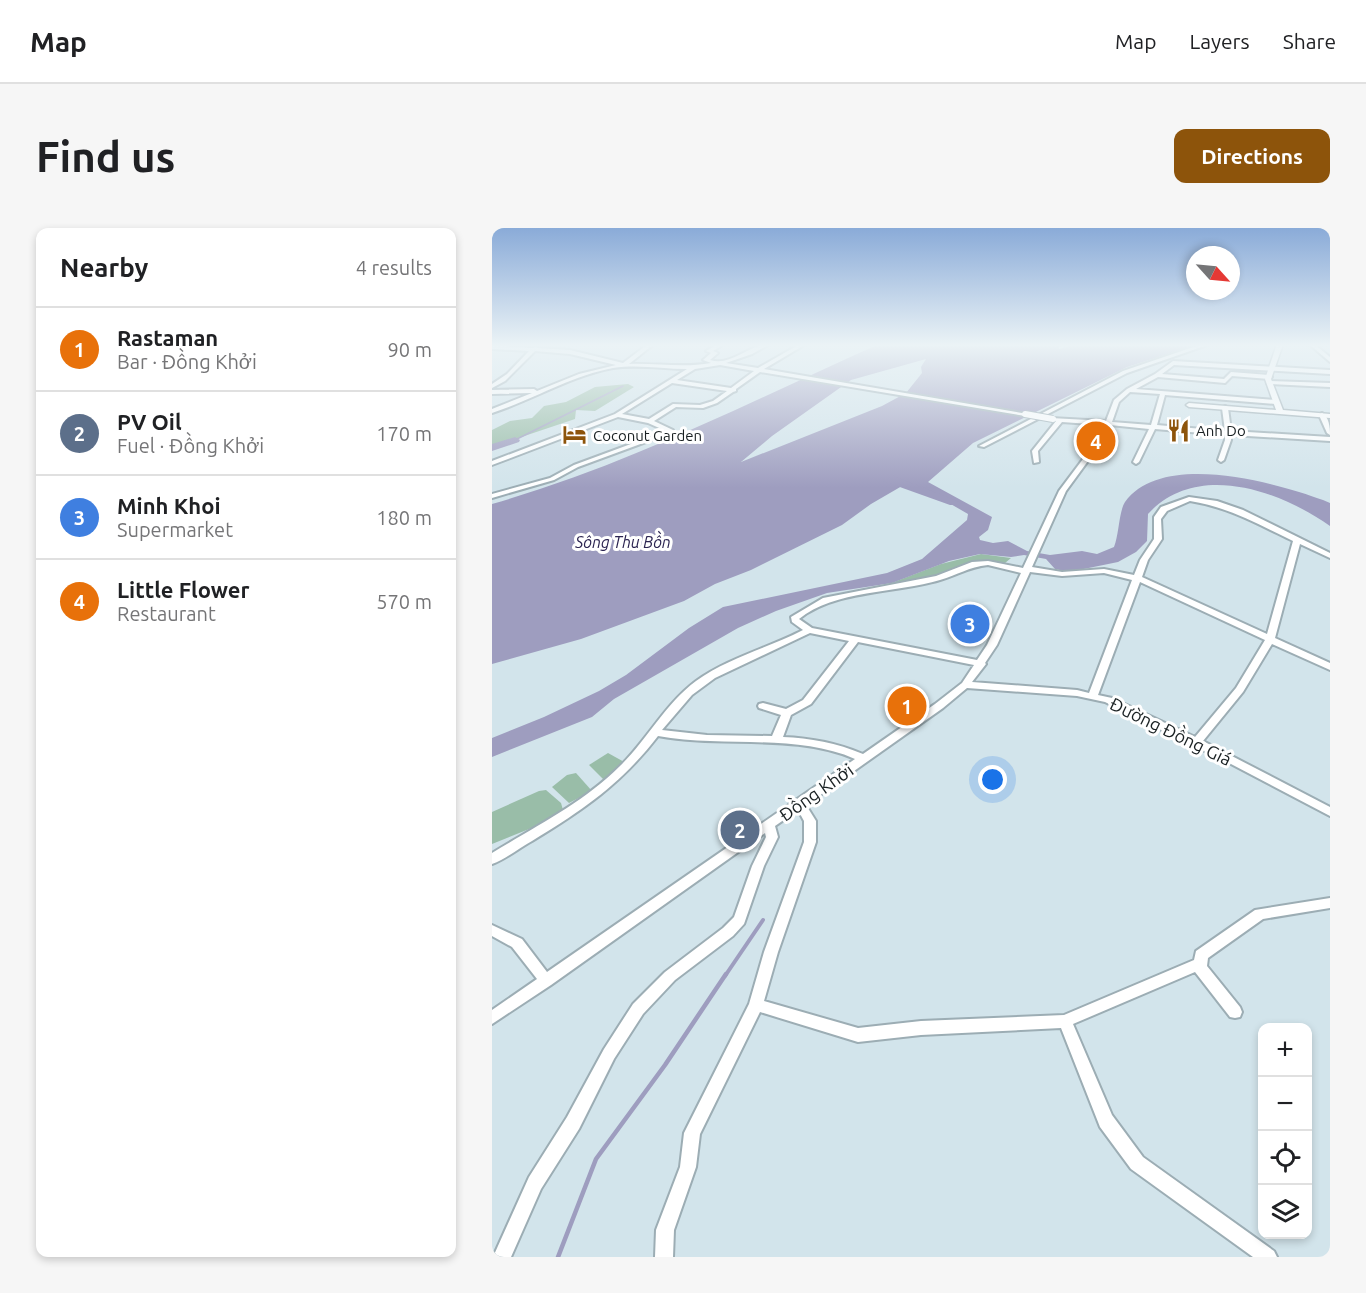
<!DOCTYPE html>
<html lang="en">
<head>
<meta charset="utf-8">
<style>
  :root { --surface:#fff; --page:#f6f6f6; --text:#202124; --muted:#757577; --line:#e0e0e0; --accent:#8d540b }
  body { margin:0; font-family:Ubuntu,sans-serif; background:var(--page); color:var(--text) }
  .controls { position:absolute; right:18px; bottom:18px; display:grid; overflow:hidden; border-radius:12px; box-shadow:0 3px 9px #0003 }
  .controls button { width:54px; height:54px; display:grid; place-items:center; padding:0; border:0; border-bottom:2px solid var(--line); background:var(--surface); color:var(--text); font:30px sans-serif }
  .compass { position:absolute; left:694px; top:18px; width:54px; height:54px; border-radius:50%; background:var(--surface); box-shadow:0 3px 9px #0003; rotate:117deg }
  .you { position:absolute; left:501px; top:552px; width:21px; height:21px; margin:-15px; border:4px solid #fff; border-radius:50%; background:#1a73e8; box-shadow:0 0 0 9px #1a73e833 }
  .badge { display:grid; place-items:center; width:39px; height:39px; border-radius:50%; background:var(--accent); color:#fff; font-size:20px; font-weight:700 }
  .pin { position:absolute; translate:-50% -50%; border:3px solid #fff; box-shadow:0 2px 6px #0006 }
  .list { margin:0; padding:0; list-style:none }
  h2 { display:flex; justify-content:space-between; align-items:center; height:78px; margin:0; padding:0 24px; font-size:26px }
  h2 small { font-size:20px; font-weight:400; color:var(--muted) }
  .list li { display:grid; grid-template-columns:39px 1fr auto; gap:18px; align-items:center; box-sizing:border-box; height:84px; padding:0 24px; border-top:2px solid var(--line) }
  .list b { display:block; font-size:22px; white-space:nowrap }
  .list p { margin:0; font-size:20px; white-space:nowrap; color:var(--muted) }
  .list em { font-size:20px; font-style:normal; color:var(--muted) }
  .icon { flex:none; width:33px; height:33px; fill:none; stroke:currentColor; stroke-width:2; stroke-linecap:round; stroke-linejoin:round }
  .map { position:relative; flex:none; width:838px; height:1029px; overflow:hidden; border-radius:12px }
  header { display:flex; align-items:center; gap:36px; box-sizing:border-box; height:84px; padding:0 30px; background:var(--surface); border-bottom:2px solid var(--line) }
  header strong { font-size:28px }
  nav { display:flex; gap:33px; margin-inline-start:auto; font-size:21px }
  .intro { display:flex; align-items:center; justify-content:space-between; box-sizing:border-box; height:144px; padding:0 36px }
  h1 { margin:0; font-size:42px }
  .button { padding:15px 27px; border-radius:12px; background:var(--accent); color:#fff; font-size:21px; font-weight:700 }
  main { display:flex; gap:36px; padding:0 36px }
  aside { flex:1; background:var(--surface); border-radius:12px; box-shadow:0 3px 9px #0003 }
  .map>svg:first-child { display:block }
</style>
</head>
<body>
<header>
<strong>Map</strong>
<nav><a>Map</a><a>Layers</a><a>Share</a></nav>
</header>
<div class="intro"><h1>Find us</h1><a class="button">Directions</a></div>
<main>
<aside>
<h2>Nearby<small>4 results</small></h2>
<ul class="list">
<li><span class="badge" style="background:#e8710a">1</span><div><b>Rastaman</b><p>Bar · Đồng Khởi</p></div><em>90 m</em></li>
<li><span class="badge" style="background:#5c6f8a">2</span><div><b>PV Oil</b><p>Fuel · Đồng Khởi</p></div><em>170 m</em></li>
<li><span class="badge" style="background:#3f7fe0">3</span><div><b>Minh Khoi</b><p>Supermarket</p></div><em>180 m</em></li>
<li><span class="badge" style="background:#e8710a">4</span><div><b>Little Flower</b><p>Restaurant</p></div><em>570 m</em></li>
</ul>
</aside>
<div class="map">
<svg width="838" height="1029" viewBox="0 0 838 1029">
  <rect width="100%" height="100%" fill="#d2e4eb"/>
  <g fill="#99bda8">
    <polygon points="136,156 142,159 103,183 84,182 83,191 0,219 0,202 18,193 40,190 52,178 74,174 103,159"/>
    <path d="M489,326L519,330L513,335C478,328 463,342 431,352C418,356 403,357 389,359L449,336Z"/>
    <polygon points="116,525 134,535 118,551 112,552 97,537"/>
    <polygon points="84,545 100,563 77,575 60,559 75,547"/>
    <polygon points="54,562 69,575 71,582 52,595 0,616 0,584 47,563"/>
  </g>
  <path fill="#9e9dbf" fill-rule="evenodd" d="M387,116H566L567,121L578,118V116H707L635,139L481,215L436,254L500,289L496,302L487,309L488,312L501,315L516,313L535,323L558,327L590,323L605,326L622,319C627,307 627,283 633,274C670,223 782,254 831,272L838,275V298C787,262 704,233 656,286L655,313L644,324L626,334L577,344L563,341L554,331L532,327L519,329L488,326L457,333L400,355L335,365L284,383L246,400L122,471L100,489L0,529V510L52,489L107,463L134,447L197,400L231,379L395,345L430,331L475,292L476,286L431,260L410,258L379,276L350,297L259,342L223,356L192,373L89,411L0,436V276C134,238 260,173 387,116ZM434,131L429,139L430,145L414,165L390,178L249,234L280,208L359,152Z"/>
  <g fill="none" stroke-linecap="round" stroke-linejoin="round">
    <polyline stroke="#9e9dbf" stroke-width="1.5" points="23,212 131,158"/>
    <polyline stroke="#9e9dbf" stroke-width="4" points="233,748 271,692"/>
    <polyline stroke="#9e9dbf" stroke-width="4.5" points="66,1029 104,931 173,837 234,746"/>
    <g fill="#9e9dbf" fill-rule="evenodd">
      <polygon points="23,209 28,212 27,214 0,223 0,216"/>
      <polygon points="391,247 399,247 468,274 466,277 458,277 391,253"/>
    </g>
    <defs>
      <g id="minor">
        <path d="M156,116H162L137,136C165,135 192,140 219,135L211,132L219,125L214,123L226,116H232L221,123L226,125L218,132C239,139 257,116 278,116L260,126L234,135L266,140L308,116H314L272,141L536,186L533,188L268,144L244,161V163L241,164L225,175L211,180L184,179L162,193L181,202V204L86,239L62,252L0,270V266L58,250L82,237L174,203L156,195L126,189L0,237V233L123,186L195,141C171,141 146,136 121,140C78,148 41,172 0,185V181L40,165L0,166V162L42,161L45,163L87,146L124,137L78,126L43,123L13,153L0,160V156L15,146L37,123L0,121V117L41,120L44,118L46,120L78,122L131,135ZM228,137L262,143L239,160L185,152L203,141ZM180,155L235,163L221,173L208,177L181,176L157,191L130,186Z"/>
        <polygon points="710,116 718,116 635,145 492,219 487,218 631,143"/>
        <polygon points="817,116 822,116 838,129 838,134"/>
        <path d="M681,133L838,142V146L682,137L670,146L732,151L739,144L777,147L780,149L777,151L740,148L733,155L666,149L644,161L784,172L787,174L784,176L673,167L665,197L733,203L730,180L733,178L736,180L739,203L838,209V213L739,207V212L732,232L729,234L726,232L733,212V207L663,201L647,234L644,236L641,234L657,201L618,197L615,207L574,263L540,339L570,344L612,341L642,347L648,332L662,311V289L669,279L697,269L725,273L751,282L838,325V330L808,316L783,410L838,435V442L780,416L751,464L711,513L838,579V588L739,536L613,474L585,468L475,460L451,480L314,577L324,593V614L286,724L272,773L366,800L429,793L572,787L702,732L704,723L763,682L838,670V680L771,691L716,730L715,738L748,779L750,784L748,789L743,790L738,789L703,744L581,796L620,887L651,929L782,1023L785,1029H761L639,941L608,899L569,800L429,807L366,814L268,784L208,906L204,939L182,1002L181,1029H163L164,1002L188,939L192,905L257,776L272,724L312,614V593L306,582L283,598L286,609L272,638L252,696L241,708L183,752L151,786L122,831L87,901L49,961L19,1029H1L37,949L75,889L112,821L141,776L173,744L231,700L242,689L260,638L274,609L273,605L59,757L0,796V782L45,751L20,719L0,708V697L30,711L55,744L363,531C304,505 230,520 166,508C129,556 91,582 40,613C27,620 14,631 0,636V625C44,598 91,575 128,538C155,512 173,476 204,453C236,430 276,420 311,402L300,394L299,389L331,370L444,348L480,334L496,333L531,340L567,263L609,207L612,197L570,194L546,223L547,234L542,235L540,223L564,193L559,192V190L614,193L622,172L635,161L663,146ZM638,164L668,166L659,197L620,194L627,174ZM698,273C736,279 766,296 801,313L775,406L650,349L656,332L670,311L669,291L675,283ZM496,337L529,345L495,417L485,432L320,400L307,391C342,362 405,365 448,352C466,347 476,339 496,337ZM538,344L570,348L612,345L640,352L597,465L585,462L480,454L494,436L493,435L505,417ZM648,354L773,412L744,460L703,509L620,470L606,467ZM318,405L357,413L311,472L294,481L271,475L267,476L266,478L267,480L289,487L280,508L215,507L170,502L200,467L223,450ZM366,414L482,437L470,455L443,476L371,526C345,515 318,510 291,509L299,487L319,476Z"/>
        <polygon points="778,153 838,155 838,159 776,156 775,155"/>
        <path d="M830,185C837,189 838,199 838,207L835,205L827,187Z"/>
      </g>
      <polygon id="tertiary" points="785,116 791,116 779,151 791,182 838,186 838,190 697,179 694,177 697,175 784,182 773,151"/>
    </defs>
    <use href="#minor" stroke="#9cadb4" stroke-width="4"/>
    <use href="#tertiary" stroke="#9cadb4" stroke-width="3"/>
    <use href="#minor" fill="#fff" fill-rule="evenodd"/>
    <use href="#tertiary" fill="#fff" fill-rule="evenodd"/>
    <defs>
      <polyline id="minor-bridge" points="533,186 561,191"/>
    </defs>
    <use href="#minor-bridge" stroke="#9cadb4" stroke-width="8" stroke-linecap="butt"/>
    <use href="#minor-bridge" stroke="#fff" stroke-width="6"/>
  </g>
  <linearGradient id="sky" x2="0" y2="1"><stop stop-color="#8aabd8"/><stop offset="0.45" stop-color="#ebf3f6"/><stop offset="1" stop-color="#ebf3f6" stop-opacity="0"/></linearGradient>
  <rect width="838" height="260" fill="url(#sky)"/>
  <defs>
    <symbol id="restaurant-bare" viewBox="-9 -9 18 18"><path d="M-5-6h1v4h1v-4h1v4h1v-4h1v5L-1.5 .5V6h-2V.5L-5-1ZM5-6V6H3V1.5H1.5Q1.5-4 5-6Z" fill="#8d540b" stroke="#fff" stroke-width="2.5" paint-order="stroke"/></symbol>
    <symbol id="hotel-bare" viewBox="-9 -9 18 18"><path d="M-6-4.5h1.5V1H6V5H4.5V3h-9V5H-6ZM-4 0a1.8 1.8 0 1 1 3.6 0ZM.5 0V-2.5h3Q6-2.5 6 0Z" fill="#8d540b" stroke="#fff" stroke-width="2.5" paint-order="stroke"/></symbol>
  </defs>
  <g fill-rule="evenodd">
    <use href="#restaurant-bare" x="670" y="186" width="33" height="33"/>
    <use href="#hotel-bare" x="66" y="190" width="33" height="33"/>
  </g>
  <g text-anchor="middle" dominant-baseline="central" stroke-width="6" stroke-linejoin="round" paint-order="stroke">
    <g font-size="15" fill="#192022" stroke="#fff" text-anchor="start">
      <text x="704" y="202">Anh Do</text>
      <text x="101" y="207">Coconut Garden</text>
    </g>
    <g font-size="16" font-style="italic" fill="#2b2451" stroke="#fff">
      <text x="131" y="314">Sông Thu Bồn</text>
    </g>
    <g font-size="18" fill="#192022" stroke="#fff">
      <text transform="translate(679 503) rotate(26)">Đường Đồng Giá</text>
      <text transform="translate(324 564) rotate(-35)">Đồng Khởi</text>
    </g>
  </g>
</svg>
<div class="controls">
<button>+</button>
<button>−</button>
<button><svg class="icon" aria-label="locate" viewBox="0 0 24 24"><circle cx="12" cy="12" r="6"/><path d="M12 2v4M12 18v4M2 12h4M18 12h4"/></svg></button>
<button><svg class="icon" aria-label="layers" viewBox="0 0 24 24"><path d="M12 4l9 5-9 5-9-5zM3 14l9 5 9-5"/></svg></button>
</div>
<svg class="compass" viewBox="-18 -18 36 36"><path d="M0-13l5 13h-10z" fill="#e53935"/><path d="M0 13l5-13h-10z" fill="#757577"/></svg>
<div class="you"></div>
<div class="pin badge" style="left:415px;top:478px;background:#e8710a">1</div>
<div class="pin badge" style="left:248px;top:602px;background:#5c6f8a">2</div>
<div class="pin badge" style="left:478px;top:396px;background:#3f7fe0">3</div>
<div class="pin badge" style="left:604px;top:213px;background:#e8710a">4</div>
</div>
</main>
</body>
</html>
